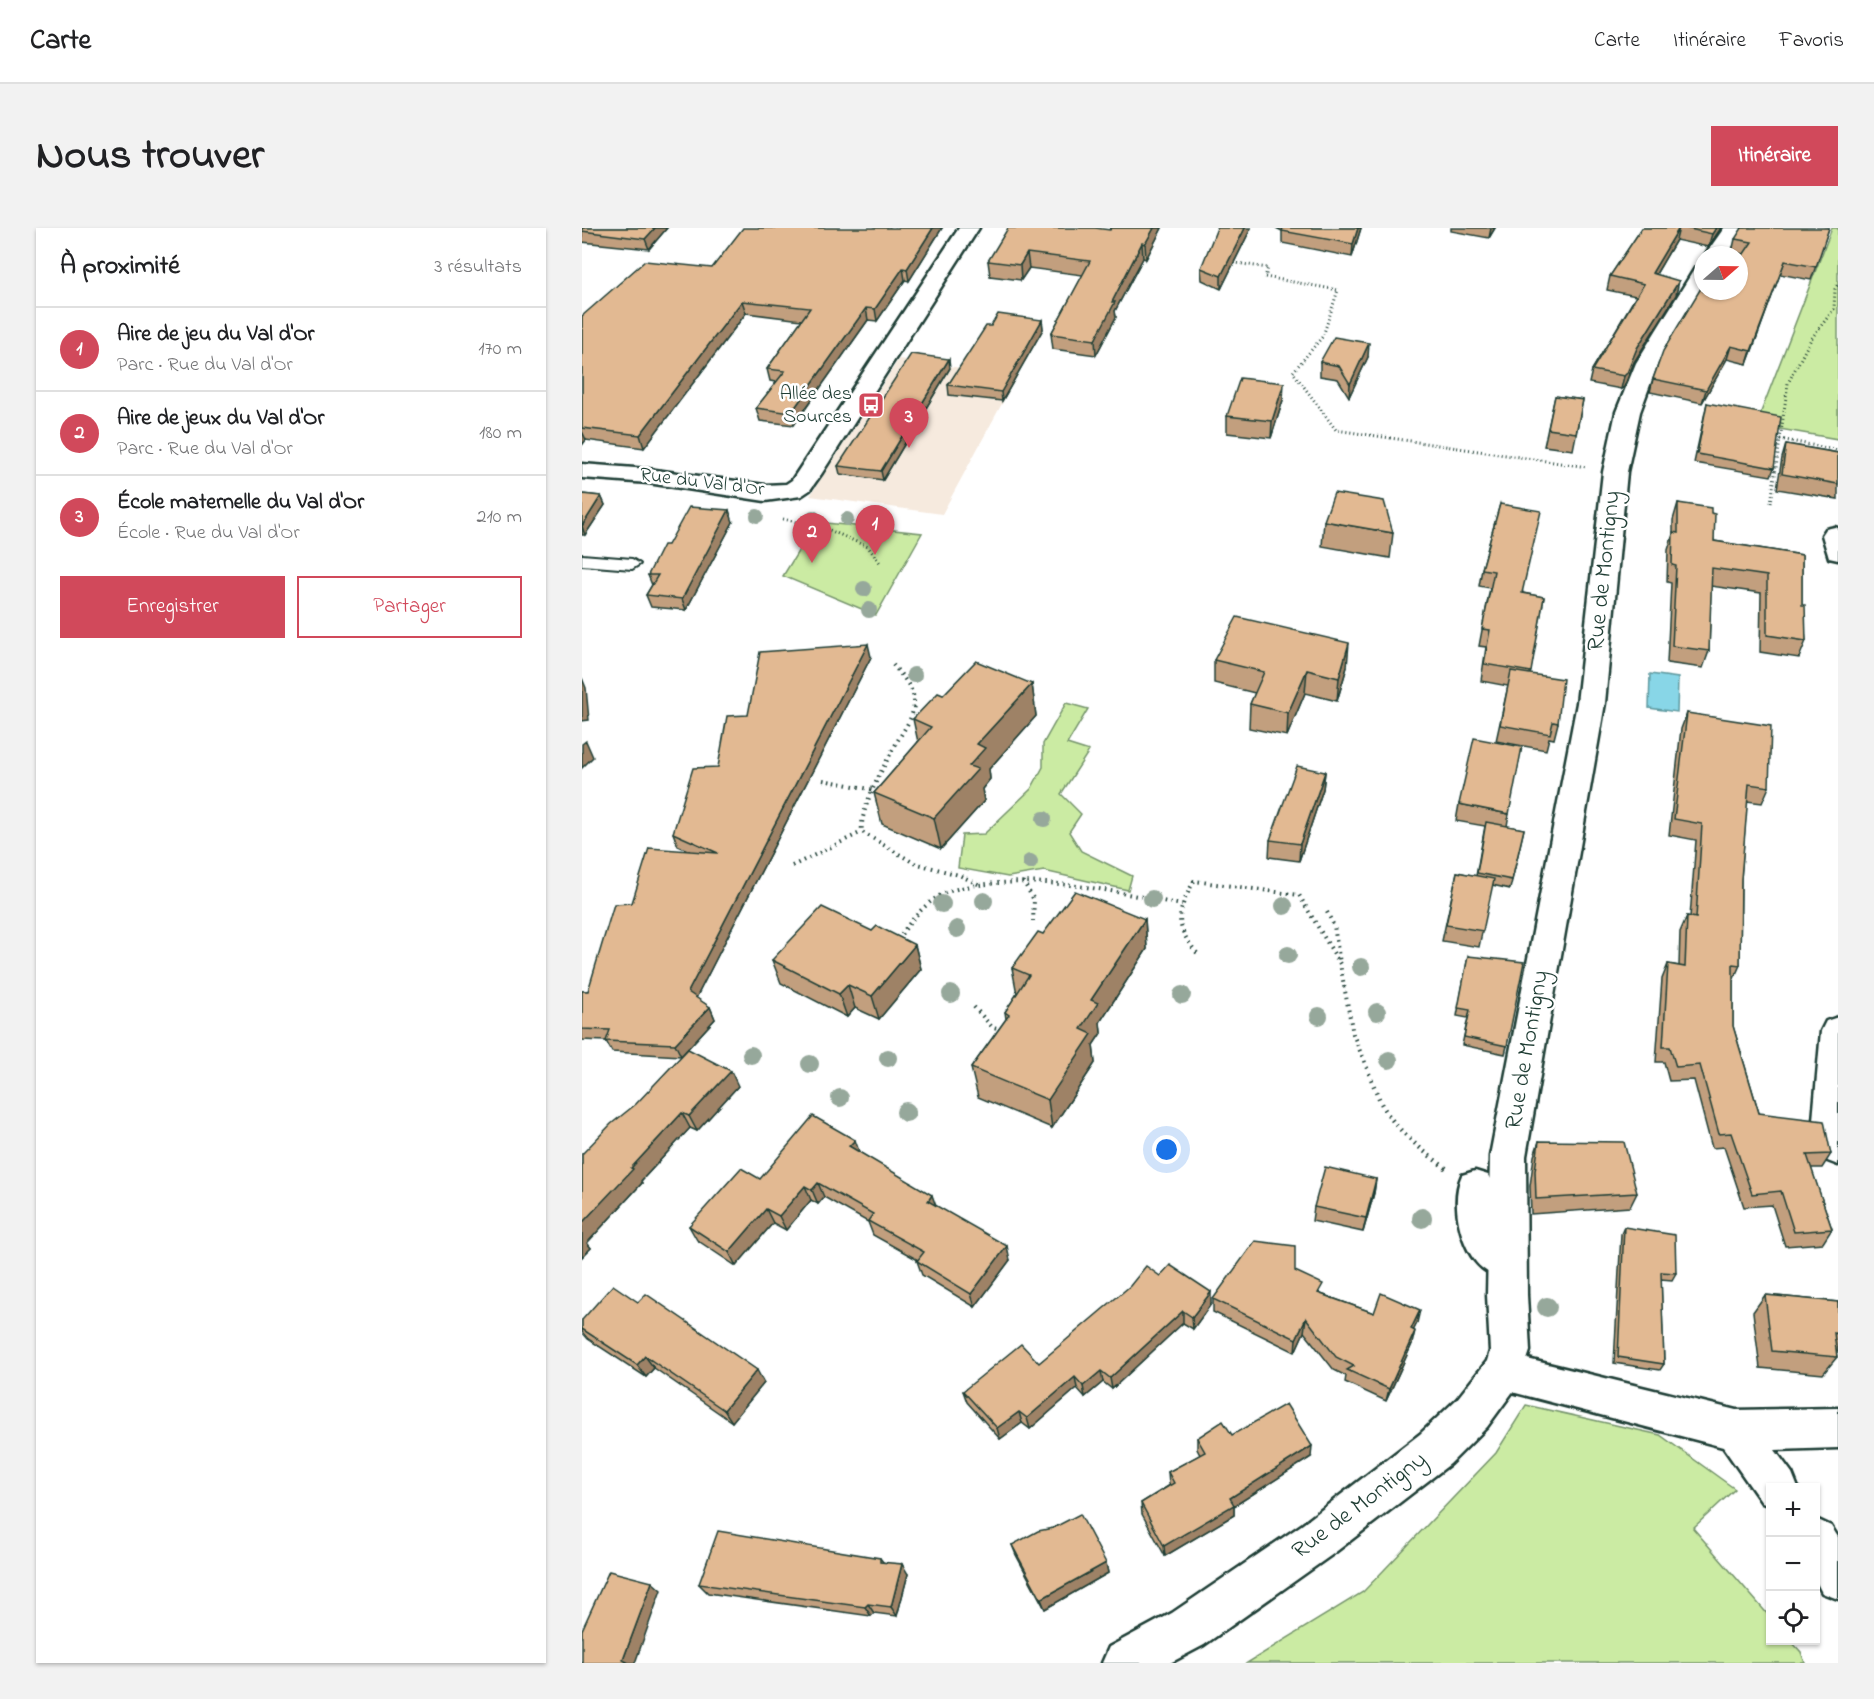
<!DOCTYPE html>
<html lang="fr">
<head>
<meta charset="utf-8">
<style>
  :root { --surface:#fff; --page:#f2f2f2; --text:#202124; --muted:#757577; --line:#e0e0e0; --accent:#d1495b }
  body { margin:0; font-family:"Indie Flower",sans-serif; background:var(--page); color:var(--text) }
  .controls { position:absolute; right:18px; bottom:18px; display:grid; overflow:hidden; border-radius:0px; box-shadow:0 2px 4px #0004 }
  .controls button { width:54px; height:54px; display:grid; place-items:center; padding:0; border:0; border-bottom:2px solid var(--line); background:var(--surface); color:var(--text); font:30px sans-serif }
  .compass { position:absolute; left:1112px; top:18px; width:54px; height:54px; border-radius:50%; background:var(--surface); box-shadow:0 2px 4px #0004; rotate:70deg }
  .you { position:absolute; left:585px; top:922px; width:21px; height:21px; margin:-15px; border:4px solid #fff; border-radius:50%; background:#1a73e8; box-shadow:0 0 0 9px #1a73e833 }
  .badge { display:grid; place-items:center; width:39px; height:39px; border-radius:50%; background:var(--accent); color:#fff; font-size:20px; font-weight:700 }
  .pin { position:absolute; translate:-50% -50px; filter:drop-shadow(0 2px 3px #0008) }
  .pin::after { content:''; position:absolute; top:32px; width:21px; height:18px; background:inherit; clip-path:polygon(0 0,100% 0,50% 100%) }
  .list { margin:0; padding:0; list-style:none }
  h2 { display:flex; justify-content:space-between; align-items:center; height:78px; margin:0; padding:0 24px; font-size:26px }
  h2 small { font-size:20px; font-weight:400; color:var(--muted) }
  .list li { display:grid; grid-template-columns:39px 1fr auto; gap:18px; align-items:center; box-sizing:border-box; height:84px; padding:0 24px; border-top:2px solid var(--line) }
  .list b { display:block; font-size:22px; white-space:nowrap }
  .list p { margin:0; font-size:20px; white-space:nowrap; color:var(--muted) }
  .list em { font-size:20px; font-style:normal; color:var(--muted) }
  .actions { display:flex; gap:12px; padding:18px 24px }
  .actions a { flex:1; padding:14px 0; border:2px solid var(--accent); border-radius:0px; text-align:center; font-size:21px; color:var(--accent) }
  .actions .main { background:var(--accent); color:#fff }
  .icon { flex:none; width:33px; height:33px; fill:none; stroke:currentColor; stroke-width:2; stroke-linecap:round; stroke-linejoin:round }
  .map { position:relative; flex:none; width:1256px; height:1435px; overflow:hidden; border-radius:0px }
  header { display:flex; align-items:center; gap:36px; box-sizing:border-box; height:84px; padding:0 30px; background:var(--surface); border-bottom:2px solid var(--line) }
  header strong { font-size:28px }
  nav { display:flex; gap:33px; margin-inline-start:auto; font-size:21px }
  .intro { display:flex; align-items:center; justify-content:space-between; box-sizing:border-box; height:144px; padding:0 36px }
  h1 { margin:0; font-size:42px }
  .button { padding:15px 27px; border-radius:0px; background:var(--accent); color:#fff; font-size:21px; font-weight:700 }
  main { display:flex; gap:36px; padding:0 36px }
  aside { flex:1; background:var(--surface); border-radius:0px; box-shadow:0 2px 4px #0004 }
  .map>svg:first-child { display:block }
</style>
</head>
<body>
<header>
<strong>Carte</strong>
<nav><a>Carte</a><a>Itinéraire</a><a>Favoris</a></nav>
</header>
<div class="intro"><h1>Nous trouver</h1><a class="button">Itinéraire</a></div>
<main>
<aside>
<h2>À proximité<small>3 résultats</small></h2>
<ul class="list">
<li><span class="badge">1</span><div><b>Aire de jeu du Val d'Or</b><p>Parc · Rue du Val d'Or</p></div><em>170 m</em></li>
<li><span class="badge">2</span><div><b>Aire de jeux du Val d'Or</b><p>Parc · Rue du Val d'Or</p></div><em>180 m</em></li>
<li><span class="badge">3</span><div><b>École maternelle du Val d'Or</b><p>École · Rue du Val d'Or</p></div><em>210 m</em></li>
</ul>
<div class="actions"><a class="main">Enregistrer</a><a>Partager</a></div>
</aside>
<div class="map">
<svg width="1256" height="1435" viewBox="0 0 1256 1435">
  <rect width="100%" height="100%" fill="#fff"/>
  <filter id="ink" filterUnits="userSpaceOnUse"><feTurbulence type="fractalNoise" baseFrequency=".0167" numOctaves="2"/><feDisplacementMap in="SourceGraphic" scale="12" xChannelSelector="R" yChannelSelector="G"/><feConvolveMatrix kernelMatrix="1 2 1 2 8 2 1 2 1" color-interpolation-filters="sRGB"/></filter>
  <g filter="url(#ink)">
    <polygon fill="#f6eade" points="317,131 435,148 360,286 228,268"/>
    <g fill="#cbeba3" stroke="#75946c" stroke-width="1.5">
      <polygon points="1250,0 1256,0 1256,211 1174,197"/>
      <polygon points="234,294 340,305 294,387 201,348"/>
      <polygon points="484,475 506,481 485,516 507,523 479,566 499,586 487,604 499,623 550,648 546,662 462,643 426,649 376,640 380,607 402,606 449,561 461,539 461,516"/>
      <polygon points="944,1177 1078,1207 1153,1261 1111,1300 1188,1389 1188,1412 1209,1413 1219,1424 1223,1435 665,1435 781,1364 914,1225"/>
    </g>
    <polygon fill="#88d6e7" stroke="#5e999f" stroke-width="1.5" points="1068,446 1096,450 1095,484 1067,480"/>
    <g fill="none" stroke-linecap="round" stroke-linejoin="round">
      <defs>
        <polygon id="lane" points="0,327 50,331 58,336 50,341 0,337"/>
        <g id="street">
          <polygon points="377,0 397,0 240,245 228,262 219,268 183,273 66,255 0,250 0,236 66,241 183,257 204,256 210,252"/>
          <polygon points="1253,299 1256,300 1256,332 1247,330 1240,307 1244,301"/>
          <polygon points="1256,789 1256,937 1243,932 1231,892 1239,803 1244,793"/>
          <path d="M893,943L906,947L912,959L918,1005L928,1017L939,1023L944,1035L939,1047L925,1053C916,1049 907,1046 900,1040C878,1021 868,973 880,947Z"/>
          <polygon points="921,1125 1154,1182 1256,1180 1256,1220 1193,1222 1210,1245 1216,1260 1188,1260 1188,1278 1180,1275 1141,1219 907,1158 901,1144 907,1130"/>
          <polygon points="1234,1291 1249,1298 1256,1309 1256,1371 1240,1365 1234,1353"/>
        </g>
        <g id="secondary">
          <polygon points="1142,0 1162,0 1145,27 1123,27"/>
          <polygon points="1121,39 1121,60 1076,135 1058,184 1045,244 1023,475 944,928 945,1067 948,1123 941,1144 935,1158 905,1199 868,1236 751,1326 622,1417 588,1435 520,1435 527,1419 590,1385 721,1296 838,1206 875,1171 905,1133 908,1123 905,1067 908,928 995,475 1021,244 1034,184 1054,135 1113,40"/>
        </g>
      </defs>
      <use href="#lane" stroke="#1f3d34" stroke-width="4"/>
      <use href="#street" stroke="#1f3d34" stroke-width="5"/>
      <use href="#secondary" stroke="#1f3d34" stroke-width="5"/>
      <g stroke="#1f3d34" stroke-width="3" stroke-dasharray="1 3" stroke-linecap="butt">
        <polyline points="648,34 686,40 683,49 756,62 741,108 711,144 754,202 1005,239"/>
        <polyline points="1198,211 1256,222"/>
        <polyline points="1189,275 1206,155 1229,111 1252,81 1253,61 1256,56"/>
        <polyline points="201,291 245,301 286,319 299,336"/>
      </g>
      <g stroke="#1f3d34" stroke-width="4" stroke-dasharray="1.5 4.5" stroke-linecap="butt">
        <path d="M311,437C319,447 331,459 332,472C333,488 322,501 315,514C303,536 277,581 280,604L332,635L377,647L398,657"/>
        <polyline points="241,552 293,562"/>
        <polyline points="210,638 280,604"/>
        <polyline points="441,653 452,672 451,693"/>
        <polyline points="745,684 752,698 758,735"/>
        <path d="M316,711C327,695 340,678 357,668C371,660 389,658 405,656C472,649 535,664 600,677"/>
        <path d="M615,725C591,696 595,685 612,653L717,667L758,736L771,806L780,828"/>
        <polyline points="392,779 411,800 420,802"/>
      </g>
      <path stroke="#1f3d34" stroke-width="4.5" stroke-dasharray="1.5 5" stroke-linecap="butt" d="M780,827C786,843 792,859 799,875C813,902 841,923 865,941"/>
      <use href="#lane" fill="#fff" fill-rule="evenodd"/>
      <use href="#street" fill="#fff" fill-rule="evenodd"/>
      <use href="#secondary" fill="#fff" fill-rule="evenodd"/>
    </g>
    <g fill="#96a89b">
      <circle cx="175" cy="288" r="7"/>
      <circle cx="231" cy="289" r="7"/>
      <circle cx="265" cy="291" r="7"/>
      <circle cx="282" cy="361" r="8"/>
      <circle cx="287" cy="382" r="8"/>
      <circle cx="332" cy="447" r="8"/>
      <circle cx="462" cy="591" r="8"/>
      <circle cx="448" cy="634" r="8"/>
      <circle cx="570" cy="671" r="9"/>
      <circle cx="402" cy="673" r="9"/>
      <circle cx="360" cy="676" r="9"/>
      <circle cx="702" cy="678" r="9"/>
      <circle cx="375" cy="701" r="9"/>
      <circle cx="706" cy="727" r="9"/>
      <circle cx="779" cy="739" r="9"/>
      <circle cx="369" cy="766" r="9"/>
      <circle cx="600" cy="767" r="9"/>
      <circle cx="795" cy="784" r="9"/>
      <circle cx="737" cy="788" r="9"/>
      <circle cx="169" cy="827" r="9"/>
      <circle cx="306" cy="830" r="9"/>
      <circle cx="807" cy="832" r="9"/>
      <circle cx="228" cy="836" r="9"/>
      <circle cx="258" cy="870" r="9"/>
      <circle cx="324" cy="884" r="10"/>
      <circle cx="840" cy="990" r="10"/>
      <circle cx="965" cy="1079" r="10"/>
    </g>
    <g fill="#c29f7e" stroke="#1f3d34" stroke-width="1.5">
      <polygon points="0,0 85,0 67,21 0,14"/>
      <polygon points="360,0 327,53 323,52 295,93 286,92 212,197 178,193 174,180 195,154 188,153 185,141 220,92 164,85 62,220 4,212 0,217 0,88 130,40"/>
      <polygon points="529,0 580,0 564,31 561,30 533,83 534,89 514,127 471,121 469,106 501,47 447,40 439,52 408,48 406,33 528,2"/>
      <polygon points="669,0 639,61 620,52 619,40"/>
      <polygon points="694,0 779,0 770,29 700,15 700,3"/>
      <polygon points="869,0 913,0 907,10 869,3"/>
      <polygon points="1060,0 1139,0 1126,19 1094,12 1074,46 1094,67 1052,134 1042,159 1039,161 1007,155 1010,142 1054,68 1025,62 1028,48"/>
      <polygon points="1247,0 1229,52 1198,46 1165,136 1145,131 1120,175 1068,164 1071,151 1162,26 1150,24 1153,11"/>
      <polygon points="460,92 461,101 420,173 367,167 366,157 409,98"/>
      <polygon points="786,129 767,169 756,151 738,148 738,134"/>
      <polygon points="368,140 301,252 258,246 256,238"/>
      <polygon points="973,168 1001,172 991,222 962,218"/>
      <polygon points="701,172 689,210 645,205 645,188"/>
      <polygon points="1125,175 1192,240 1189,248 1112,235"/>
      <polygon points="1204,216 1256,225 1256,271 1195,261 1200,230"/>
      <polygon points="0,266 19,268 23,277 3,307 0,307"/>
      <polygon points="1096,275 1129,285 1132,313 1220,327 1220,377 1224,413 1217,430 1178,424 1179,365 1129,358 1127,423 1121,440 1085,435 1089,355 1085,354 1086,322 1091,306 1091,292"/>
      <polygon points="918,276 941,365 962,369 948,446 976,495 972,511 967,510 964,522 914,513 926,458 899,453 904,419 897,418 908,360 897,358 900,341"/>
      <polygon points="742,293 811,305 808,330 740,318"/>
      <polygon points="151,294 104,382 69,379 64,367 70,357 66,347 86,317"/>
      <polygon points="289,429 114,770 128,779 133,791 99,828 30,824 24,813 0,812 0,763 6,763 50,675 108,623 96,618 91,605 136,539 166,487"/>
      <polygon points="632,432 765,439 755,473 723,465 705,508 667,500 668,476 673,465 632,455"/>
      <polygon points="450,456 454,488 407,541 408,551 400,561 402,573 359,621 300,596 292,565 336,514 331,491 361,467"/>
      <polygon points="1105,485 1187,559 1180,575 1165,573 1159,651 1158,737 1151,753 1151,798 1177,885 1249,926 1240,940 1229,940 1250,1001 1241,1015 1203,1018 1190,977 1162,979 1142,919 1130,920 1112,852 1087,853 1082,834 1074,834 1080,751 1086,736 1097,738 1098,704 1105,688 1108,689 1114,612 1087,607 1099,501"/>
      <polygon points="743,544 741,561 717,633 687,629 688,612"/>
      <polygon points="877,576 927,586 925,598 942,601 928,661 910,657 897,719 860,713 875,644 894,648 903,598 874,593"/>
      <polygon points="563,691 565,721 518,794 519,805 511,817 513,835 470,900 396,869 389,840 424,791 423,784 435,766 430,740 461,706"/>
      <polygon points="290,703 333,717 339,741 297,791 273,780 265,789 199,755 190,732"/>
      <polygon points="886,728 925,818 923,826 880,817 886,790 875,788"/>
      <polygon points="156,858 115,903 108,900 59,953 60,955 5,1015 9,1020 0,1029 0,926"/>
      <polygon points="957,913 1055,965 1048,979 949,986 948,958 952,928"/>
      <polygon points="277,924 353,977 428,1032 393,1079 340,1047 335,1033 336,1032 291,1007 286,994 242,969 236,976 229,972 204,1002 191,995 154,1038 115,1012 107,998 178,951"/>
      <polygon points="794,951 792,965 781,1004 730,993 732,979"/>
      <polygon points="1042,999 1094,1045 1090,1052 1079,1051 1082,1136 1078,1142 1032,1135 1039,1006"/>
      <polygon points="713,1043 739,1066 792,1085 835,1095 831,1102 830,1116 804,1173 763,1154 764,1148 752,1142 722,1104 713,1124 631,1084 631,1071"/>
      <polygon points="578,1048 629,1076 611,1101 601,1095 530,1161 521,1154 503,1169 495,1160 448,1201 440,1195 418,1211 385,1174 381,1163 457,1135"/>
      <polygon points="1183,1067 1256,1074 1256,1124 1254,1124 1255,1129 1241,1146 1178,1140 1171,1084"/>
      <polygon points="56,1074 182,1155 150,1194 72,1140 64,1149 6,1111 0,1104 0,1092"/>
      <polygon points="650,1207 729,1229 652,1278 652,1287 583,1328 560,1286 559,1275 588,1257 587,1256 586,1244 618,1227 615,1221 615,1210"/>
      <polygon points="430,1317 524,1335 526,1345 463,1381 434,1327"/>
      <polygon points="298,1330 301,1334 326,1346 315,1388 292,1385 289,1388 126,1365 117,1356"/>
    </g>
    <g fill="#9e8266" stroke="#1f3d34" stroke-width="1.5">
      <polygon points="73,0 85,0 67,21 63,11"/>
      <polygon points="351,0 360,0 327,53 325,41"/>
      <polygon points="572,0 580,0 564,31 563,16"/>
      <polygon points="663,0 669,0 639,61 639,48"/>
      <polygon points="776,0 779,0 770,29 771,16"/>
      <polygon points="909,0 913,0 907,10"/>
      <polygon points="1097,0 1094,12 1067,58 1070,45"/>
      <polygon points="1134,0 1139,0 1126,19 1130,6"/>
      <polygon points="560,15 561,30 533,83 534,89 514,127 513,112 530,74"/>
      <polygon points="445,25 447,40 439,52 438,37"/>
      <polygon points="1203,33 1198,46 1165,136 1169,123"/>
      <polygon points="321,40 323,52 295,93 293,81"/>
      <polygon points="1097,53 1094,67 1052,134 1042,159 1039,161 1042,148 1055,120"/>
      <polygon points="160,73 164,85 62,220 58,207"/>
      <polygon points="284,80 286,92 212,197 209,185"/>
      <polygon points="460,92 461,101 420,173 419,164"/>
      <polygon points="787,115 786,129 767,169 768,156"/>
      <polygon points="1149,118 1145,131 1120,175 1124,162"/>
      <polygon points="367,131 368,140 301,252 299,243"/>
      <polygon points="702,155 701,172 689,210 690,193"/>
      <polygon points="0,203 4,212 0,217"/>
      <polygon points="19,268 23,277 3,307 0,298"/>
      <polygon points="147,282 151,294 104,382 100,371"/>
      <polygon points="767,415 765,439 755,473 757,450"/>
      <polygon points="286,416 289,429 111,776 106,764"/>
      <polygon points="725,442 723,465 705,508 706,485"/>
      <polygon points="0,450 4,460 7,492 0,493"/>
      <polygon points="450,456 454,488 407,541 408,551 400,561 402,573 359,621 352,590 387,538 395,516"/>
      <polygon points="4,513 11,529 0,540 0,516"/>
      <polygon points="743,544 741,561 717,633 718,616"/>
      <polygon points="563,691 565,721 518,794 519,805 511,817 513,835 470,900 466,872 499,801 509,772"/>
      <polygon points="333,717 339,741 297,791 290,768"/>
      <polygon points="266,757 273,780 265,789 257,766"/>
      <polygon points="128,779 133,791 99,828 93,816"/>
      <polygon points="149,843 156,858 115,903 107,888"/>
      <polygon points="100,885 108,900 59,953 60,955 5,1015 9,1020 0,1029 0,995 49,940"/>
      <polygon points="273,912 278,926 267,918"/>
      <polygon points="794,951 792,965 781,1004 784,990"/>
      <polygon points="236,955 242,969 236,976 230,962"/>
      <polygon points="223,958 229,972 204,1002 197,988"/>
      <polygon points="350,967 355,981 346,973"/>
      <polygon points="184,981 191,995 154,1038 147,1024"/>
      <polygon points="425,1018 428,1032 393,1079 389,1066"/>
      <polygon points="629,1064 629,1076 611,1101 610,1089"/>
      <polygon points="838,1082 835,1095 826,1114 829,1101"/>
      <polygon points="601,1083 601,1095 530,1161 528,1150"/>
      <polygon points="724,1090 722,1104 713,1124 714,1111"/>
      <polygon points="833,1103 830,1116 804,1173 807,1161"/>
      <polygon points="63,1128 72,1140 64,1149 55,1137"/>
      <polygon points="175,1142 182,1155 150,1194 142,1182"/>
      <polygon points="519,1143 521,1154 503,1169 501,1158"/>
      <polygon points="493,1149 495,1160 448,1201 445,1190"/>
      <polygon points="437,1184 440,1195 418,1211 415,1200"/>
      <polygon points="730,1218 729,1229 652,1278 652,1287 583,1328 582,1318 648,1270"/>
      <polygon points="524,1335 526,1345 463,1381 459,1371"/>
      <polygon points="320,1336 326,1346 315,1388 309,1379"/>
      <polygon points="70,1354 79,1362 53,1435 45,1435 41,1432"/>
      <polygon points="286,1376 292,1385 289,1388 283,1379"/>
    </g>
    <g fill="#e2b992" stroke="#1f3d34" stroke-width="1.5">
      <polygon points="0,0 73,0 63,11 0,3"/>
      <polygon points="161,0 351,0 325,41 321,40 293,81 284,80 209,185 174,180 203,143 185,141 228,80 160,73 58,207 0,200 0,88 63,33 130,40"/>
      <polygon points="426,0 513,0 528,2 529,0 572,0 563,16 560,15 530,74 533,74 513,112 469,106 508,33 445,25 438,37 406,33"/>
      <polygon points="635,0 663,0 639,48 619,40"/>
      <polygon points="701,0 776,0 771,16 700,3"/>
      <polygon points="1060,0 1097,0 1070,45 1097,53 1055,120 1045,145 1042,148 1010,142 1062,56 1028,48"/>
      <polygon points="1103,0 1134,0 1130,6"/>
      <polygon points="1160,0 1247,0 1234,39 1203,33 1169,123 1149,118 1124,162 1071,151 1081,123 1119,60 1121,61 1121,63 1127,63 1134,65 1136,63 1157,63 1157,33 1170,14 1153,11"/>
      <polygon points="416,86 460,92 419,164 366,157 404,98 409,98"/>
      <polygon points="752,109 787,115 768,156 757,138 738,134"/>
      <polygon points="329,126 367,131 299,243 256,238"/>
      <polygon points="658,150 702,155 690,193 645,188"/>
      <polygon points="973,168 1001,172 994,205 966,201"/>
      <polygon points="1125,175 1199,189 1192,240 1115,226"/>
      <polygon points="1204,216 1256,225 1256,256 1200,246"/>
      <polygon points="752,265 802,273 811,305 742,293"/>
      <polygon points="0,266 19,268 0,298"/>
      <polygon points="1096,275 1129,280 1129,285 1133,286 1132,313 1220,327 1220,377 1223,377 1224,413 1185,407 1185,348 1130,340 1127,423 1090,418 1094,338 1090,337 1091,304 1096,305"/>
      <polygon points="918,276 959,283 940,365 962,369 949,444 902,436 908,402 900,401 912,343 900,341"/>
      <polygon points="107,279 147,282 100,371 64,367 76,347 66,347 81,317 86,317"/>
      <polygon points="655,389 767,415 757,450 725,442 706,485 668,476 682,444 632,432"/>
      <polygon points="286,416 106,764 128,779 93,816 24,813 28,802 0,801 0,763 6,763 32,676 50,675 67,620 136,625 91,605 111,540 136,539 145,488 166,487 178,424"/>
      <polygon points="394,433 450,456 395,516 403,520 387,538 396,541 352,590 292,565 349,499 331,491 356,465 361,467"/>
      <polygon points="929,443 981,451 976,495 971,494 968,506 918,497"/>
      <polygon points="1105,485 1189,498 1187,559 1167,556 1159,651 1158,737 1151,736 1151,798 1177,885 1242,893 1249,926 1225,927 1250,1001 1212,1004 1199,963 1170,966 1149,905 1137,906 1118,837 1094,839 1088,819 1081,819 1086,736 1103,739 1105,688 1114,690 1120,596 1092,591"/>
      <polygon points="892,510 940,519 927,586 877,576"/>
      <polygon points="715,538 743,544 718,616 688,612"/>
      <polygon points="904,594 942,601 930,652 895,645"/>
      <polygon points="875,644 912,651 901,703 864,697"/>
      <polygon points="493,663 563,691 509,772 516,775 499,801 510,806 466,872 389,840 427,787 423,784 447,747 430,740 456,704 461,706"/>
      <polygon points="240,679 290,703 295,698 333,717 290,768 266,757 257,766 190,732"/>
      <polygon points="886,728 942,734 925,818 882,809 888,782 876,780"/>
      <polygon points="106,821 149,843 107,888 100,885 49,940 51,941 0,995 0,926 29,896 54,876"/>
      <polygon points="231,888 273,912 267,918 350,967 346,973 425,1018 389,1066 335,1033 342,1024 286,993 291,986 236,955 230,962 223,958 197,988 184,981 147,1024 107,998 159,940 178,951"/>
      <polygon points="957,913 1042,914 1055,965 954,971 953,943"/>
      <polygon points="743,939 794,951 784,990 732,979"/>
      <polygon points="1042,999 1093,1007 1094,1045 1079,1044 1082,1136 1036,1129"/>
      <polygon points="673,1013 713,1018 713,1043 741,1056 736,1065 792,1085 799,1065 838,1082 829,1101 833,1103 807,1161 765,1142 772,1138 754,1129 724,1090 714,1111 631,1071"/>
      <polygon points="588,1037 629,1064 610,1089 601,1083 528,1150 519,1143 501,1158 493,1149 445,1190 437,1184 415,1200 381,1163 439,1116 457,1135 548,1058 564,1038 578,1048"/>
      <polygon points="31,1057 56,1074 64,1066 175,1142 142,1182 63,1128 55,1137 0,1101 0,1092"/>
      <polygon points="1183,1067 1256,1074 1256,1106 1252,1105 1255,1129 1190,1123"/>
      <polygon points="704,1176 730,1218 648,1270 652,1277 582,1318 559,1275 592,1255 586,1244 623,1224 615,1210 641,1193 650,1207"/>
      <polygon points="498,1286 524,1335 459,1371 430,1317 456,1303 471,1300"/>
      <polygon points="136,1303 298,1330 298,1334 320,1336 309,1379 286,1376 283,1379 117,1356"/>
      <polygon points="27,1343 70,1354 41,1432 47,1435 0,1435 0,1402"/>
    </g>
  </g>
  <defs>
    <symbol id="bus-square" viewBox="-11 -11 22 22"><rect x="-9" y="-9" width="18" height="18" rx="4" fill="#d1495b" stroke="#fff"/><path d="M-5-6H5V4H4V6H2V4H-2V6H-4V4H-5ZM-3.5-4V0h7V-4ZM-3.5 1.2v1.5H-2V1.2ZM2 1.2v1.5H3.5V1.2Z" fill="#fff"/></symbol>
  </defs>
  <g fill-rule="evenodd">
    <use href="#bus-square" x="274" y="162" width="30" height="30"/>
  </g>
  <g text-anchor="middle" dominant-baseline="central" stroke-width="5" stroke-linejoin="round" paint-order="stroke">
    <g font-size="20" fill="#1f3d34" stroke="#fff" text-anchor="end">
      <text x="270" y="166">Allée des<tspan x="270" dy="23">Sources</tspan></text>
    </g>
    <g font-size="20" fill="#1f3d34" stroke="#fff">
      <text transform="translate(120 255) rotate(7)">Rue du Val d'Or</text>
    </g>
    <g font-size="24" fill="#1f3d34" stroke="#fff">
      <text transform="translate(1023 343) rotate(-84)">Rue de Montigny</text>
      <text transform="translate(946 822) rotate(-80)">Rue de Montigny</text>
      <text transform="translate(778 1278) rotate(-37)">Rue de Montigny</text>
    </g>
  </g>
</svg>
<div class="controls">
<button>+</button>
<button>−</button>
<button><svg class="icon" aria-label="locate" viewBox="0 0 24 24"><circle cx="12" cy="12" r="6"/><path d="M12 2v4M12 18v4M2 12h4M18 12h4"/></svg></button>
</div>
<svg class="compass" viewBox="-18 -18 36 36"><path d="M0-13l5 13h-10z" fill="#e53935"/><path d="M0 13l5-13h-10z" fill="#757577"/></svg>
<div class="you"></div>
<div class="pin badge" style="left:293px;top:327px">1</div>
<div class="pin badge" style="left:230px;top:335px">2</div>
<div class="pin badge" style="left:327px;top:220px">3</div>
</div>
</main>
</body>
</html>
